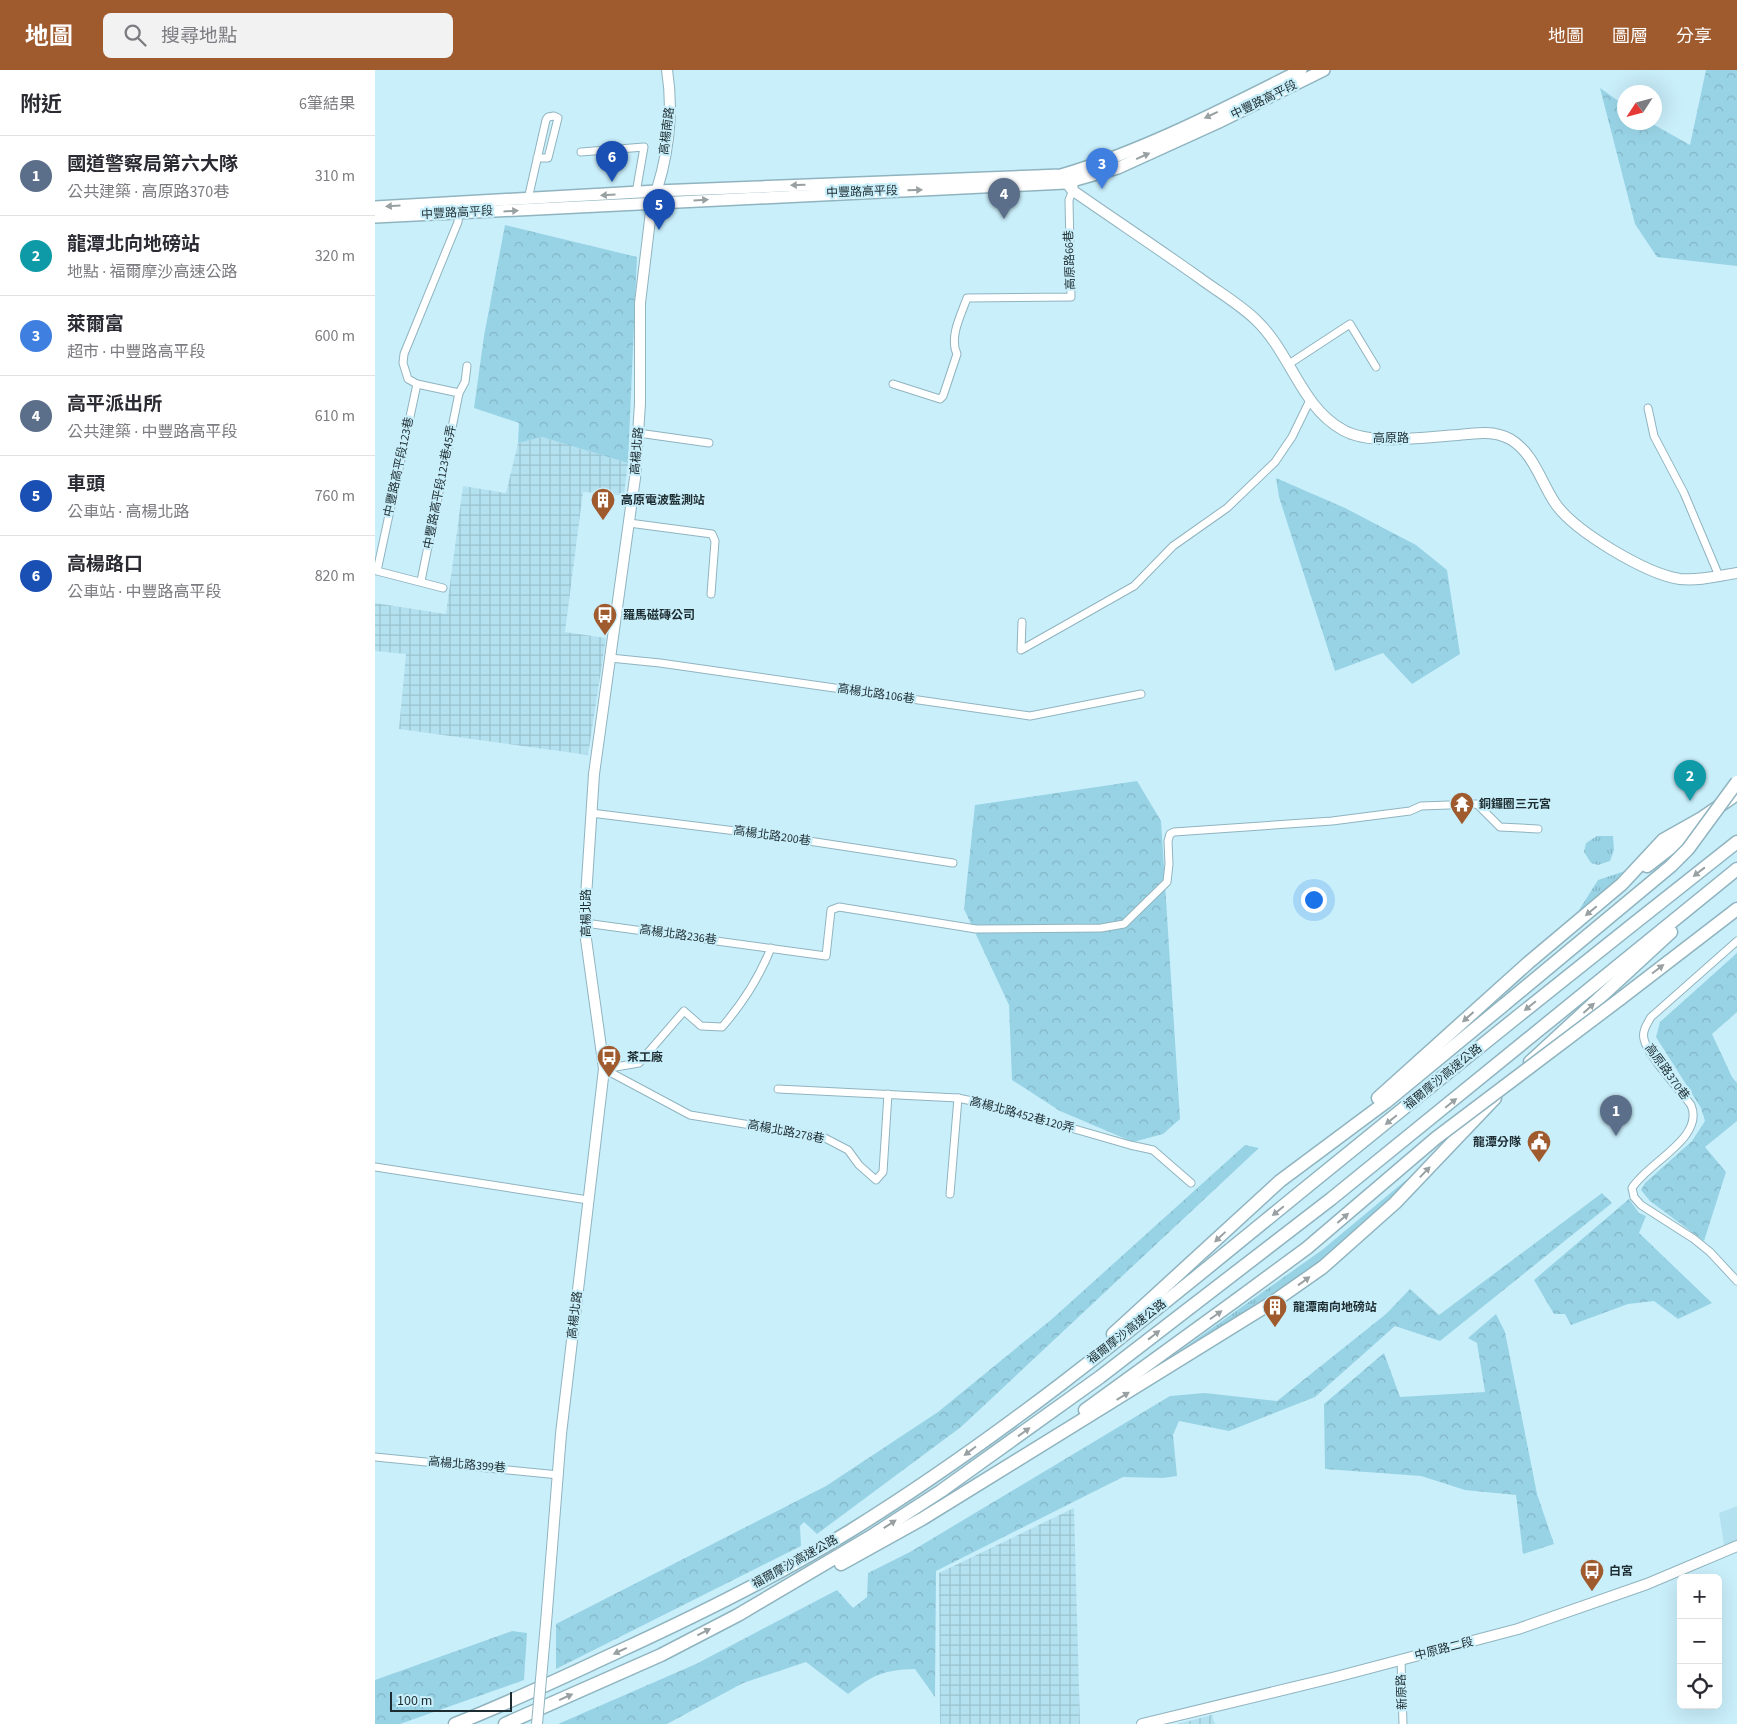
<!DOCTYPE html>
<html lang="zh-TW">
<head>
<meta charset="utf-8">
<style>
  :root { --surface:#fff; --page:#f2f2f3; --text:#2b2b33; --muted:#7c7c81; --line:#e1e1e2; --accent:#9f5a2e }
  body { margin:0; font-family:"Source Sans 3","Noto Sans TC",sans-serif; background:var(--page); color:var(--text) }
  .controls { position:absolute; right:15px; bottom:15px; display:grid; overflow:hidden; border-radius:8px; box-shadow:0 5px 20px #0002 }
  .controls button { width:45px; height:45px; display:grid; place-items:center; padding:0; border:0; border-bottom:1px solid var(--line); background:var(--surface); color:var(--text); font:25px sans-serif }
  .compass { position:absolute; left:1242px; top:15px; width:45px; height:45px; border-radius:50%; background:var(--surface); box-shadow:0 5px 20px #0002; rotate:234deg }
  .scale { position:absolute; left:15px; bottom:12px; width:122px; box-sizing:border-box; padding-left:5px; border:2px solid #1d2c30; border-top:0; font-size:14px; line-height:18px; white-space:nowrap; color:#1d2c30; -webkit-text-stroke:4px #c9effb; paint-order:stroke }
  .you { position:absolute; left:938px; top:829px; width:18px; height:18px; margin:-12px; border:4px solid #fff; border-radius:50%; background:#1a73e8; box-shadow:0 0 0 8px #1a73e833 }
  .badge { display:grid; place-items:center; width:32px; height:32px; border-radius:50%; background:var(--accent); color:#fff; font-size:16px; font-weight:700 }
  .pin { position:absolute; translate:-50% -41px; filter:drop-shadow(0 1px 2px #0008) }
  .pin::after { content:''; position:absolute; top:26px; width:18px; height:15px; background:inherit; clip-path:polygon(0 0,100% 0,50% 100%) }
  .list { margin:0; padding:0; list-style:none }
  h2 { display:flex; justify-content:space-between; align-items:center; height:65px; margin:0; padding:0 20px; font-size:21px }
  h2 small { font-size:16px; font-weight:400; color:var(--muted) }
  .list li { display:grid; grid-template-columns:32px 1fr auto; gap:15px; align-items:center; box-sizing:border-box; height:80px; padding:0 20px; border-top:1px solid var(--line) }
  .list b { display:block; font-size:19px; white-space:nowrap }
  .list p { margin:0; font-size:16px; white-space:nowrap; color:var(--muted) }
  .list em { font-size:16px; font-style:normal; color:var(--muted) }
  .icon { flex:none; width:28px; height:28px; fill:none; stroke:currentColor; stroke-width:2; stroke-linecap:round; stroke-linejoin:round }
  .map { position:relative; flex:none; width:1362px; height:1654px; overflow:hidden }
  header { display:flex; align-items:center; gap:30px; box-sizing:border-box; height:70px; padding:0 25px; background:var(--accent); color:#fff }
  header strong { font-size:24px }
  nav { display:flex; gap:28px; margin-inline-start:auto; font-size:18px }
  .search { width:350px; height:45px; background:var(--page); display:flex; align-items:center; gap:12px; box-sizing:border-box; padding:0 18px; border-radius:8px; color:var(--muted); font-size:19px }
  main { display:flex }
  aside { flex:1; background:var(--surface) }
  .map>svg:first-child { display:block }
</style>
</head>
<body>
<header>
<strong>地圖</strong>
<div class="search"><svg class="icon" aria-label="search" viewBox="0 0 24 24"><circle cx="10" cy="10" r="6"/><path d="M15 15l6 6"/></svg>搜尋地點</div>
<nav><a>地圖</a><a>圖層</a><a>分享</a></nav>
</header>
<main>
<aside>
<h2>附近<small>6筆結果</small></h2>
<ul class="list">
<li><span class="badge" style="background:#5c6f8a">1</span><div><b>國道警察局第六大隊</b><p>公共建築 · 高原路370巷</p></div><em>310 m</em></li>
<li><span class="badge" style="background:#0f9aa8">2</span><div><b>龍潭北向地磅站</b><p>地點 · 福爾摩沙高速公路</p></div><em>320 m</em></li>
<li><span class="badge" style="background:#3f7fe0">3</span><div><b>萊爾富</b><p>超市 · 中豐路高平段</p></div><em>600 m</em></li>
<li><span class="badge" style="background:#5c6f8a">4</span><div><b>高平派出所</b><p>公共建築 · 中豐路高平段</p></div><em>610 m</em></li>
<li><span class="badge" style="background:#1a4fb4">5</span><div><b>車頭</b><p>公車站 · 高楊北路</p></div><em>760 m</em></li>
<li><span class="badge" style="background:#1a4fb4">6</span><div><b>高楊路口</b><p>公車站 · 中豐路高平段</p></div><em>820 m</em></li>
</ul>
</aside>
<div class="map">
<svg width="1362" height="1654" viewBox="0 0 1362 1654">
  <defs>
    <pattern id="industrial-grid" width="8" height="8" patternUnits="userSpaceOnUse" patternTransform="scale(1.25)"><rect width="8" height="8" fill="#b4e1f0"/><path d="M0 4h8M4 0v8" fill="none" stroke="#9ac1ce"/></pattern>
    <pattern id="grass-tufts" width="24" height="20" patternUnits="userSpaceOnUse" patternTransform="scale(1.25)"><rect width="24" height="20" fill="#98d3e5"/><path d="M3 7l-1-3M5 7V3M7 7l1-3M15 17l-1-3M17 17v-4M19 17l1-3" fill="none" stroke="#83b5c5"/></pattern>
    <pattern id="forest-crowns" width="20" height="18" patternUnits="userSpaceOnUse" patternTransform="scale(1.25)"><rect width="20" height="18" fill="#98d3e5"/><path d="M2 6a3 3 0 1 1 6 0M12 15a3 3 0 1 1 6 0" fill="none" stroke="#83b5c5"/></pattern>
  </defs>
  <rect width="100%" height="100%" fill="#c9effb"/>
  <polygon fill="#b4e1f0" points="1362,1436 1362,1470 1349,1475 1344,1443"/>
  <g fill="url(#industrial-grid)">
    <polygon points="167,367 253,393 249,425 208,422 190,562 231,568 213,685 24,659 31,584 0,581 0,533 71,544 88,416 131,423 143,373"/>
    <polygon points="699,1438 705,1654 565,1654 564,1503"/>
    <polygon points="837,1645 840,1654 802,1654"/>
  </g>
  <g fill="url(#grass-tufts)">
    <polygon points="1222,766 1238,766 1239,780 1235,791 1223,795 1216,793 1209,782 1211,773"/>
    <polygon points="1250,801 1221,832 1199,848 1223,810"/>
    <polygon points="1042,1101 993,1153 918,1213 768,1307 947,1180"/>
  </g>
  <g fill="url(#forest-crowns)">
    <polygon points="1331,0 1362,0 1362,196 1282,187 1260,154 1225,18 1249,35 1250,52 1276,53 1315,75"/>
    <polygon points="130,155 262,187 253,393 167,367 143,373 144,353 99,338 109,266"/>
    <polygon points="901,408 970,438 1041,475 1072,500 1085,584 1037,614 1008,583 960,601 904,427"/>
    <polygon points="762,711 786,751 805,1049 788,1064 758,1072 685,1041 637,1010 634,935 589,839 600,735"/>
    <polygon points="1362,883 1362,942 1337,964 1357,1007 1362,1013 1362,1051 1330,1077 1351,1102 1329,1171 1275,1131 1266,1120 1270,1113 1317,1071 1330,1051 1326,1038 1281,967 1285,952"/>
    <polygon points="870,1075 884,1078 586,1357 442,1464 429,1452 425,1456 426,1476 181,1599 181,1554 451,1416 563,1342 677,1249"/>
    <path d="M1227,1123L1237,1133L1065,1271L1020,1256L940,1327L854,1361L804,1351L798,1365L802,1406L788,1408L748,1407L561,1501L560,1627L540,1599C508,1600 498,1605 473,1624L431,1592L368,1613L292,1654H183L321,1594L462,1520L478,1538L492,1527L493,1503L535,1482L795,1326L830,1323L902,1331L1011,1244L1035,1219L1064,1245Z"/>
    <polygon points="1254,1129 1264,1143 1271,1146 1264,1163 1337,1233 1303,1249 1279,1231 1253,1234 1196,1255 1190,1244 1179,1244 1159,1210"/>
    <polygon points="1121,1244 1130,1262 1162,1424 1179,1474 1148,1484 1141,1425 1090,1420 1046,1406 950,1399 949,1334 1009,1283 1025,1327 1110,1322 1102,1273 1093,1268"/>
    <polygon points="137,1561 152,1563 149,1610 25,1654 0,1654 0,1610"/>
  </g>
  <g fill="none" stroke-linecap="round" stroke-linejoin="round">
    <defs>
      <g id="street">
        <polyline points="206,82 269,77 261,123"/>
        <polyline points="153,129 171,50 173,47 179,46 183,48 173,88 162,88"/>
        <polyline points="84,141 83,152 29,284 28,293 33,309 42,314 84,323"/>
        <polyline points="914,294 975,254 1001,297"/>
        <polyline points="42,314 2,501 68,518"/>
        <path d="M518,314L565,329L568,326L582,284C574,267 586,245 592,228L696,227L694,130L699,117"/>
        <polyline points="1273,338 1279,366 1309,423 1344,506"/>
        <polyline points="263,363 334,373"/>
        <polyline points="254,453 337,464 340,471 336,524"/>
        <polyline points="46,511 84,323 90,312 92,296"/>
        <polyline points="647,552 646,580 759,516 798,476 852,438 900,392 917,367 935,330"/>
        <polyline points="235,588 285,593 655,646 766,624"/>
        <polyline points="216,743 401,766 578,793"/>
        <polyline points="210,853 451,886 456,840 464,837 601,859 726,858 749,854 792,812 794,794 793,771 795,764 799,762 957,751 1035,741 1046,736 1102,734 1125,757 1163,759"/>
        <path d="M1362,871L1276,947C1272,954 1267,961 1269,969C1272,985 1305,1020 1316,1035C1330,1068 1273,1092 1257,1118L1259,1127L1266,1135L1319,1169L1335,1182L1362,1211"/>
        <polyline points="229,999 315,1045 448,1067 473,1080 484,1095 501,1110 508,1102 513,1024"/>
        <path d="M229,999L264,993L309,941L326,956L347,957C368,933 384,908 396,878"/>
        <polyline points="403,1019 583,1028 620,1036 755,1075 778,1080 816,1113"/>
        <polyline points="0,1097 213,1130"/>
        <polyline points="575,1124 583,1028"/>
        <polyline points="0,1387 184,1405"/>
        <polyline points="1026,1589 1028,1654"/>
      </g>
      <g id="secondary">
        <path d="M687,107L697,120C740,150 784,179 826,209C845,223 866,235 882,251C916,284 926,337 968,360C996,376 1051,367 1083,365C1100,363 1119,360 1135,369C1158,382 1166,412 1180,433C1199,461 1271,504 1305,509C1324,511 1343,506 1362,503"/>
        <path d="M171,1553L186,1364L229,999L211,869L210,842L219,704L260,408L265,334V233L277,133C293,92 299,43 292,0"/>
        <polyline points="767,1654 957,1608 1143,1559 1272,1514 1362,1476"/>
      </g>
      <g id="primary">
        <path d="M0,137L282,121L686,105C770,80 848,39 926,0"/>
        <polyline points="0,147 690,113 743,98 842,53 949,0"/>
      </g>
      <g id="highway">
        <polyline points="1272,796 1320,759"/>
        <polyline points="1245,929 1362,839"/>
        <polyline points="1155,992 1296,862"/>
        <polyline points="1003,1028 1153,893 1247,814 1288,770 1327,748 1362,724"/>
        <polyline points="738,1264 905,1111 1011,1032 1130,934"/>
        <polyline points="710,1340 860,1231"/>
        <polyline points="466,1494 547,1449 901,1230 948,1197 1020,1133 1120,1028"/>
        <path d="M80,1654C134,1633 186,1608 238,1584C319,1547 399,1508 475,1461C640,1359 789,1233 939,1111C1079,997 1220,884 1362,772"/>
        <polyline points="130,1654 286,1585 363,1545 495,1467 566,1421 725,1307 956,1129 1362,799"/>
      </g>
    </defs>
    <use href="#street" stroke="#90b4bf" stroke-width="9"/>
    <use href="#secondary" stroke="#90b4bf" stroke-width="12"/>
    <use href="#primary" stroke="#90b4bf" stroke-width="14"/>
    <use href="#highway" stroke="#90b4bf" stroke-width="15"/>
    <use href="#street" stroke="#fff" stroke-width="7"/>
    <use href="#secondary" stroke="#fff" stroke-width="10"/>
    <use href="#primary" stroke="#fff" stroke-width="11"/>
    <use href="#highway" stroke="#fff" stroke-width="12"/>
    <defs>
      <polyline id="secondary-bridge" points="162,1654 171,1553"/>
      <g id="highway-bridge">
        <polyline points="1130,934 1296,796 1313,779 1362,712"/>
        <polyline points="860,1231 932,1178 1061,1068 1245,929"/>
      </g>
    </defs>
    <use href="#secondary-bridge" stroke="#90b4bf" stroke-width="12" stroke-linecap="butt"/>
    <use href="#highway-bridge" stroke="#90b4bf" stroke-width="15" stroke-linecap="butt"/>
    <use href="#secondary-bridge" stroke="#fff" stroke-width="10"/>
    <use href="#highway-bridge" stroke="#fff" stroke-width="12"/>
  </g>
  <defs><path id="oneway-solid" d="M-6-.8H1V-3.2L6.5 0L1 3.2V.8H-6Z" transform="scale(1.25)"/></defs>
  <g fill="#99a0a2">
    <use href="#oneway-solid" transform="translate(836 45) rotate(155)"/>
    <use href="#oneway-solid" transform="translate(768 86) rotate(-24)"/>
    <use href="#oneway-solid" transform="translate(423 115) rotate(178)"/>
    <use href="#oneway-solid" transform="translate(540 120) rotate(-2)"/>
    <use href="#oneway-solid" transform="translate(233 125) rotate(177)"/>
    <use href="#oneway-solid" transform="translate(326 130) rotate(-3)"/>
    <use href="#oneway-solid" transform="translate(18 136) rotate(177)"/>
    <use href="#oneway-solid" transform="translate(136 141) rotate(-3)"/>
    <use href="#oneway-solid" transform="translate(1324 802) rotate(142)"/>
    <use href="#oneway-solid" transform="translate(1216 841) rotate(140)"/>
    <use href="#oneway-solid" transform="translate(1283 899) rotate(-37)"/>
    <use href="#oneway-solid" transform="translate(1155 936) rotate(141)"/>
    <use href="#oneway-solid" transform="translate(1214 938) rotate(-42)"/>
    <use href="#oneway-solid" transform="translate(1093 947) rotate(138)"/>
    <use href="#oneway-solid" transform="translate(1076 1033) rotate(-39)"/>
    <use href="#oneway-solid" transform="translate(1016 1050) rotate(141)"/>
    <use href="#oneway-solid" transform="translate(1050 1102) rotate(-46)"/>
    <use href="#oneway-solid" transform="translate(903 1141) rotate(141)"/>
    <use href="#oneway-solid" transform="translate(968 1148) rotate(-41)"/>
    <use href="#oneway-solid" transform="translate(845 1167) rotate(137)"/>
    <use href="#oneway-solid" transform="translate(929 1211) rotate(-36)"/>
    <use href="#oneway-solid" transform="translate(841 1245) rotate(-35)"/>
    <use href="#oneway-solid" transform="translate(779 1265) rotate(-38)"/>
    <use href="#oneway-solid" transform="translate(748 1326) rotate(-31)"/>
    <use href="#oneway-solid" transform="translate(649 1362) rotate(-36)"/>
    <use href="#oneway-solid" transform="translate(595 1381) rotate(143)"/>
    <use href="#oneway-solid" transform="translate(515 1454) rotate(-33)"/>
    <use href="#oneway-solid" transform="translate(329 1562) rotate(-27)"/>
    <use href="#oneway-solid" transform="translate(245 1581) rotate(155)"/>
    <use href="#oneway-solid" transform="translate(191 1627) rotate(-24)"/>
  </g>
  <defs>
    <symbol id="building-pin" viewBox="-11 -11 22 30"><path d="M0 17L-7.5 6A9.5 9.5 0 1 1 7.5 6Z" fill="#9f5a2e" stroke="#c9effb"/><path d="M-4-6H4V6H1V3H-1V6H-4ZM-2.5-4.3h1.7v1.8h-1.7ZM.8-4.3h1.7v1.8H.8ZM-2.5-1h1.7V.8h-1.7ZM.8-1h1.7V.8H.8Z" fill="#fff"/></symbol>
    <symbol id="bus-pin" viewBox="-11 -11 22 30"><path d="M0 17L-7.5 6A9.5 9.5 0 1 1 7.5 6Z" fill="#9f5a2e" stroke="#c9effb"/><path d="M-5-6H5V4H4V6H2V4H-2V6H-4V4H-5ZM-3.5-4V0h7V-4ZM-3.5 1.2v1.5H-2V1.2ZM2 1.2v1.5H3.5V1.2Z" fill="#fff"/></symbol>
    <symbol id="temple-pin" viewBox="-11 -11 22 30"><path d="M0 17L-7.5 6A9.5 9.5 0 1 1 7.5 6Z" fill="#9f5a2e" stroke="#c9effb"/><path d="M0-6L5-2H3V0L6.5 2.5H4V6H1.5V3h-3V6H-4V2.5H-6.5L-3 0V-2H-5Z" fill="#fff"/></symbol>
    <symbol id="civic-pin" viewBox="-11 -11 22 30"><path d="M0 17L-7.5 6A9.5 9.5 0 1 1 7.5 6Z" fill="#9f5a2e" stroke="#c9effb"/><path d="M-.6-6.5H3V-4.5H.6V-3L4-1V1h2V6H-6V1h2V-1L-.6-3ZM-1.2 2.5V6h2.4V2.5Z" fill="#fff"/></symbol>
  </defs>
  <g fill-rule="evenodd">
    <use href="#building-pin" x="214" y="416" width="28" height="38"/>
    <use href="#bus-pin" x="216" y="531" width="28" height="38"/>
    <use href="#temple-pin" x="1073" y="720" width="28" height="38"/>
    <use href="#bus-pin" x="220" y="973" width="28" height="38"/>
    <use href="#civic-pin" x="1150" y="1058" width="28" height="38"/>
    <use href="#building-pin" x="886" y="1223" width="28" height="38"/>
    <use href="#bus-pin" x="1203" y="1487" width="28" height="38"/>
  </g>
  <g text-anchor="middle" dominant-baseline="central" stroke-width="4.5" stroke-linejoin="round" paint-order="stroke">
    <g font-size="12" fill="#1d2c30" stroke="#c9effb">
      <text transform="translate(889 30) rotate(-26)">中豐路高平段</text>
      <text transform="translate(292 61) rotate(-83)">高楊南路</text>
      <text transform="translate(487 122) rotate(-2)">中豐路高平段</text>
      <text transform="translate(82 143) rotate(-3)">中豐路高平段</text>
      <text transform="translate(695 190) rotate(-92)">高原路66巷</text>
      <text x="1016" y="368">高原路</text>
      <text transform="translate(262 381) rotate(-85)">高楊北路</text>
      <text transform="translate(24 397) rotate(-78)">中豐路高平段123巷</text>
      <text transform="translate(65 417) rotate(-79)">中豐路高平段123巷45弄</text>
      <text transform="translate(501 624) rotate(8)">高楊北路106巷</text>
      <text transform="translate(397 766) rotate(8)">高楊北路200巷</text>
      <text transform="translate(211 843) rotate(-90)">高楊北路</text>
      <text transform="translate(303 865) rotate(8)">高楊北路236巷</text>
      <text transform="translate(1292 1002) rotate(54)">高原路370巷</text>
      <text transform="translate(1068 1007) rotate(-39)">福爾摩沙高速公路</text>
      <text transform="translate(647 1045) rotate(15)">高楊北路452巷120弄</text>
      <text transform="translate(411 1062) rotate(11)">高楊北路278巷</text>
      <text transform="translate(200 1245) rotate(-83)">高楊北路</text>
      <text transform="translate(752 1262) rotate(-38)">福爾摩沙高速公路</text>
      <text transform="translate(92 1395) rotate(5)">高楊北路399巷</text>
      <text transform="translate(420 1492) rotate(-29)">福爾摩沙高速公路</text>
      <text transform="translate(1069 1579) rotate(-14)">中原路二段</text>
      <text transform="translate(1027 1622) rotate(-92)">新原路</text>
    </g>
    <g font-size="12" font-weight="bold" fill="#1d2c30" stroke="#c9effb" text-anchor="start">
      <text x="246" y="430">高原電波監測站</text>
      <text x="248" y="545">羅馬磁磚公司</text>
      <text x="1104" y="734">銅鑼圈三元宮</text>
      <text x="252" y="987">茶工廠</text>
      <text x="1146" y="1072" text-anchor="end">龍潭分隊</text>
      <text x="918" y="1237">龍潭南向地磅站</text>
      <text x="1234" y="1501">白宮</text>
    </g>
  </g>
</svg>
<div class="controls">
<button>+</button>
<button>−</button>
<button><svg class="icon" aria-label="locate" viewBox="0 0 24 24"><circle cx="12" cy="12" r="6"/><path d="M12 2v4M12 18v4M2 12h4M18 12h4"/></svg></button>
</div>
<svg class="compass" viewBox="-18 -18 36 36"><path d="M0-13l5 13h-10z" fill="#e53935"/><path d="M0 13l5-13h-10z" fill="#7c7c81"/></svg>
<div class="scale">100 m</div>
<div class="you"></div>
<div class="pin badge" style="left:1241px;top:1066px;background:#5c6f8a">1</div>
<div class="pin badge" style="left:1315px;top:731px;background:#0f9aa8">2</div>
<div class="pin badge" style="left:727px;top:119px;background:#3f7fe0">3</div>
<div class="pin badge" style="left:629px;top:149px;background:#5c6f8a">4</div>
<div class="pin badge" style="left:284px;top:160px;background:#1a4fb4">5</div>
<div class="pin badge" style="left:237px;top:112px;background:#1a4fb4">6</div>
</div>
</main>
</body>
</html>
